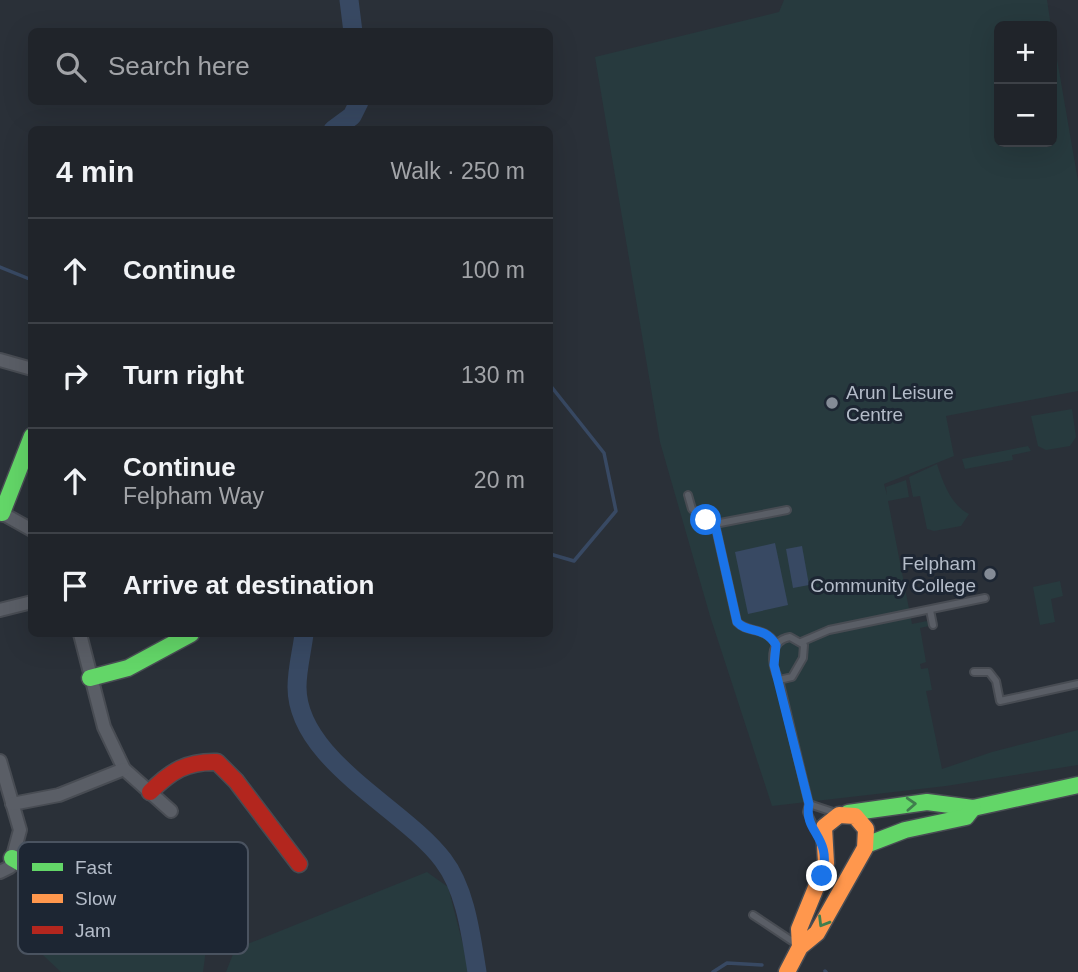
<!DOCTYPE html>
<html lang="en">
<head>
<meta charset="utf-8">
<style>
  :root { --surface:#20242a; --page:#2d3036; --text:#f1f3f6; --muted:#a2a4a8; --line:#3d4147 }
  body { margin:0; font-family:Helvetica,sans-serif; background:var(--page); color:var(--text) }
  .controls { position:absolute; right:21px; top:21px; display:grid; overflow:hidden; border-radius:10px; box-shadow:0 7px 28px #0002 }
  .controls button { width:63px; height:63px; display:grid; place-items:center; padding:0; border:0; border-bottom:2px solid var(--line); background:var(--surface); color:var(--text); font:35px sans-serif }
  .stop { position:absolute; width:21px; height:21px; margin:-16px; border:5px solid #1a73e8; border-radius:50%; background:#fff }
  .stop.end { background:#1a73e8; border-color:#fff; box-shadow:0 2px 7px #0008 }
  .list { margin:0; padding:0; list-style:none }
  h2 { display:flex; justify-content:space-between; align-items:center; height:91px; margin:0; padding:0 28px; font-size:30px }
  h2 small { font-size:23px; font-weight:400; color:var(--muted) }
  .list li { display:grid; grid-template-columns:46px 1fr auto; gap:21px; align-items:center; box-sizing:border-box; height:105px; padding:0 28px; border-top:2px solid var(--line) }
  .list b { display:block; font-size:26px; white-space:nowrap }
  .list p { margin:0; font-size:23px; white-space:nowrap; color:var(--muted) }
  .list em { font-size:23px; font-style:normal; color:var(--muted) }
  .icon { flex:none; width:38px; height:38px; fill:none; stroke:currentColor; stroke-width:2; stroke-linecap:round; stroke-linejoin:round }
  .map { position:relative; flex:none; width:1078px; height:972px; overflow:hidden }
  .search { position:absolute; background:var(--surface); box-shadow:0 7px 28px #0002; left:28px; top:28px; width:525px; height:77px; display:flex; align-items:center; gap:18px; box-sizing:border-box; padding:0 24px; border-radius:10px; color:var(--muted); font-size:26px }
  .panel { position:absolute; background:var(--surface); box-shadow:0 7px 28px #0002; left:28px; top:126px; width:525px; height:511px; border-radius:10px }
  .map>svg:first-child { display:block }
</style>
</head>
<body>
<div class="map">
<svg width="1078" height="972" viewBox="0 0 1078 972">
  <rect width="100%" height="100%" fill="#2a3038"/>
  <g fill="#273a3e">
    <polygon points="784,0 1047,0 1051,26 999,26 999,142 1052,142 1052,30 1078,181 1078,391 946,416 954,456 884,484 887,495 886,487 906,480 909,497 888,501 912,624 927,621 929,626 920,628 926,662 920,664 921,669 928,668 932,690 926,691 942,769 992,752 1078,730 1078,765 946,786 772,806 710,616 660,442 595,57 779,12"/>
    <polygon points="1072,409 1076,437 1070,446 1046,450 1038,446 1031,416"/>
    <polygon points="1028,446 1031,451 1012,455 1013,460 965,469 962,459"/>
    <path d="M937,464C943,483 951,505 969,514L961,526L934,531L927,529L920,496L913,497L909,477Z"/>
    <polygon points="1060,581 1063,596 1051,599 1055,622 1040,625 1033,587"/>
    <polygon points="427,872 448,887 470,972 226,972 235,949"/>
    <polygon points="215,880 203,972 61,972 26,939 70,898"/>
  </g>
  <g fill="#384963">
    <polygon points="775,543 788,605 748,614 735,552"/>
    <polygon points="802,546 809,585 793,588 786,549"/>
  </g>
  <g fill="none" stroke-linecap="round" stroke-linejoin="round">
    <g stroke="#384963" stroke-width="3.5">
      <polyline points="341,126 342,130"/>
      <polyline points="0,267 32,280"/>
      <polyline points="550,385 604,453 616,511 574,561 550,554"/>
      <polyline points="825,971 826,972"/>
      <polyline points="713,972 727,963 762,965"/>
    </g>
    <g stroke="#384963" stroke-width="19">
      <polyline points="349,0 353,32"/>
      <polyline points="333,130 352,116 359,102"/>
      <path d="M304,634C302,651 297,669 297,687C297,760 404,808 443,860C466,890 471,936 477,972"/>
    </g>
    <defs>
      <g id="lane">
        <polyline points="688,495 692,509 715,524"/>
        <polyline points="930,610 933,625"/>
        <path d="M790,637L804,645L803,658L792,677L779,680C771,664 768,641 790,637Z"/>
        <polyline points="801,642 829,630 985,598"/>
        <path d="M776,644C763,625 748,634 737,622L715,524L787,510"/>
        <polyline points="974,672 989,672 996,681 1000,701 1078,684"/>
        <polyline points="779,680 809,804 807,812 819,837"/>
        <polyline points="809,804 833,812"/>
        <polyline points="753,915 795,943"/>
      </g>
      <g id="street">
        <polyline points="0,360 32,369"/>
        <polyline points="0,512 32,530"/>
        <polyline points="0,610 32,602"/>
        <polyline points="80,634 104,727 124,769 171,811"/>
        <polyline points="0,761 20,830 10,867 0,872"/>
        <polyline points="12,804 59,795 124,769"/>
      </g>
      <g id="fast">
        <polyline points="2,513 32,436"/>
        <polyline points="90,678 128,668 191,634"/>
        <polyline points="848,813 927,802 973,808 1078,785"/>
        <polyline points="866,845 905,830 966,817 973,808"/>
        <polyline points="12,858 50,880 88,890 115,875 123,865 142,880"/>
      </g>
      <polyline id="slow" points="787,972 800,947 817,933 865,848 866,829 855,816 839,815 824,827 826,863 799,929 800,947"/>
      <path id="jam" d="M150,792C171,771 187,761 217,762L236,781L299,864"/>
    </defs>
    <use href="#lane" stroke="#484c53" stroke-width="10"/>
    <use href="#street" stroke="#484c53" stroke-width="16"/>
    <use href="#fast" stroke="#484c53" stroke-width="19"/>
    <use href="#slow" stroke="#484c53" stroke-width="19"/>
    <use href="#jam" stroke="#484c53" stroke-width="19"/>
    <use href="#lane" stroke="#5a5e66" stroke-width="6"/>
    <use href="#street" stroke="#5a5e66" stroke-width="12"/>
    <use href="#fast" stroke="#63d668" stroke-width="16"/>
    <use href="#slow" stroke="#ff974d" stroke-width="16"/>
    <use href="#jam" stroke="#b3261e" stroke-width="16"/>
  </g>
  <defs><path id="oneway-chevron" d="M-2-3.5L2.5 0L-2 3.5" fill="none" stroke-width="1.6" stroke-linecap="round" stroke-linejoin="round" transform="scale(1.75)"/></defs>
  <g stroke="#407e4e">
    <use href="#oneway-chevron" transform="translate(911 804) rotate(-3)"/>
    <use href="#oneway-chevron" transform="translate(823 922) rotate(121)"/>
  </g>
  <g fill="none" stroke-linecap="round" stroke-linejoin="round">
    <path stroke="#1a73e8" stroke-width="9" d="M706,520L715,524L737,622C748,634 764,625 776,645L774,665L809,804C803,833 833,836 822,876"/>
  </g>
  <g fill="#848b96" stroke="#1d2633" stroke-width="2.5">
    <circle cx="832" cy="403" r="7"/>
    <circle cx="990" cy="574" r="7"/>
  </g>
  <g text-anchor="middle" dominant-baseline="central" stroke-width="6" stroke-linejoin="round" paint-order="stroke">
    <g font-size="19" fill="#b4bcc9" stroke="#1d2633" text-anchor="start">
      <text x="846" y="392">Arun Leisure<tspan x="846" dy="22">Centre</tspan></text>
      <text x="976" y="563" text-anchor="end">Felpham<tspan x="976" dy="22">Community College</tspan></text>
    </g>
  </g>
  <rect x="18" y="842" width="230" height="112" rx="10" fill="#1d2633" stroke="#4a5360" stroke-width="2"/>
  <rect x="32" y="863" width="31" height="8" fill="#63d668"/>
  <rect x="32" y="894" width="31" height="9" fill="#ff974d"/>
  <rect x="32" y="926" width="31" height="8" fill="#b3261e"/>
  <g font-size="19" fill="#b4bcc9">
    <text x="75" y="874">Fast</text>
    <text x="75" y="905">Slow</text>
    <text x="75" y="937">Jam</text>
  </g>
</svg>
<div class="controls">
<button>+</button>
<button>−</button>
</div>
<div class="stop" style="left:706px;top:520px"></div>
<div class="stop end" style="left:822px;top:876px"></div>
<div class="search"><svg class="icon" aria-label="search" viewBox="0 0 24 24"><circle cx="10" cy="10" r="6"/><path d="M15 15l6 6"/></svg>Search here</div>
<section class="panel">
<h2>4 min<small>Walk · 250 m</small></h2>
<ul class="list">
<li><svg class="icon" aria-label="ahead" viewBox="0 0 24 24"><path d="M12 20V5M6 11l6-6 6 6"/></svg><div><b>Continue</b></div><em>100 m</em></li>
<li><svg class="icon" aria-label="right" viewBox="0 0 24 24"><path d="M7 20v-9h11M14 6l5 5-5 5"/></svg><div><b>Turn right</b></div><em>130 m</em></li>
<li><svg class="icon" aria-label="ahead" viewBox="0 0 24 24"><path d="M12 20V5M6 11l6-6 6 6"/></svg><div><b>Continue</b><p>Felpham Way</p></div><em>20 m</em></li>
<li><svg class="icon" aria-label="arrive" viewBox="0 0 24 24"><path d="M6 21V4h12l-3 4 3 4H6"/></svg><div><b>Arrive at destination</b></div></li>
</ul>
</section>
</div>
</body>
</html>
